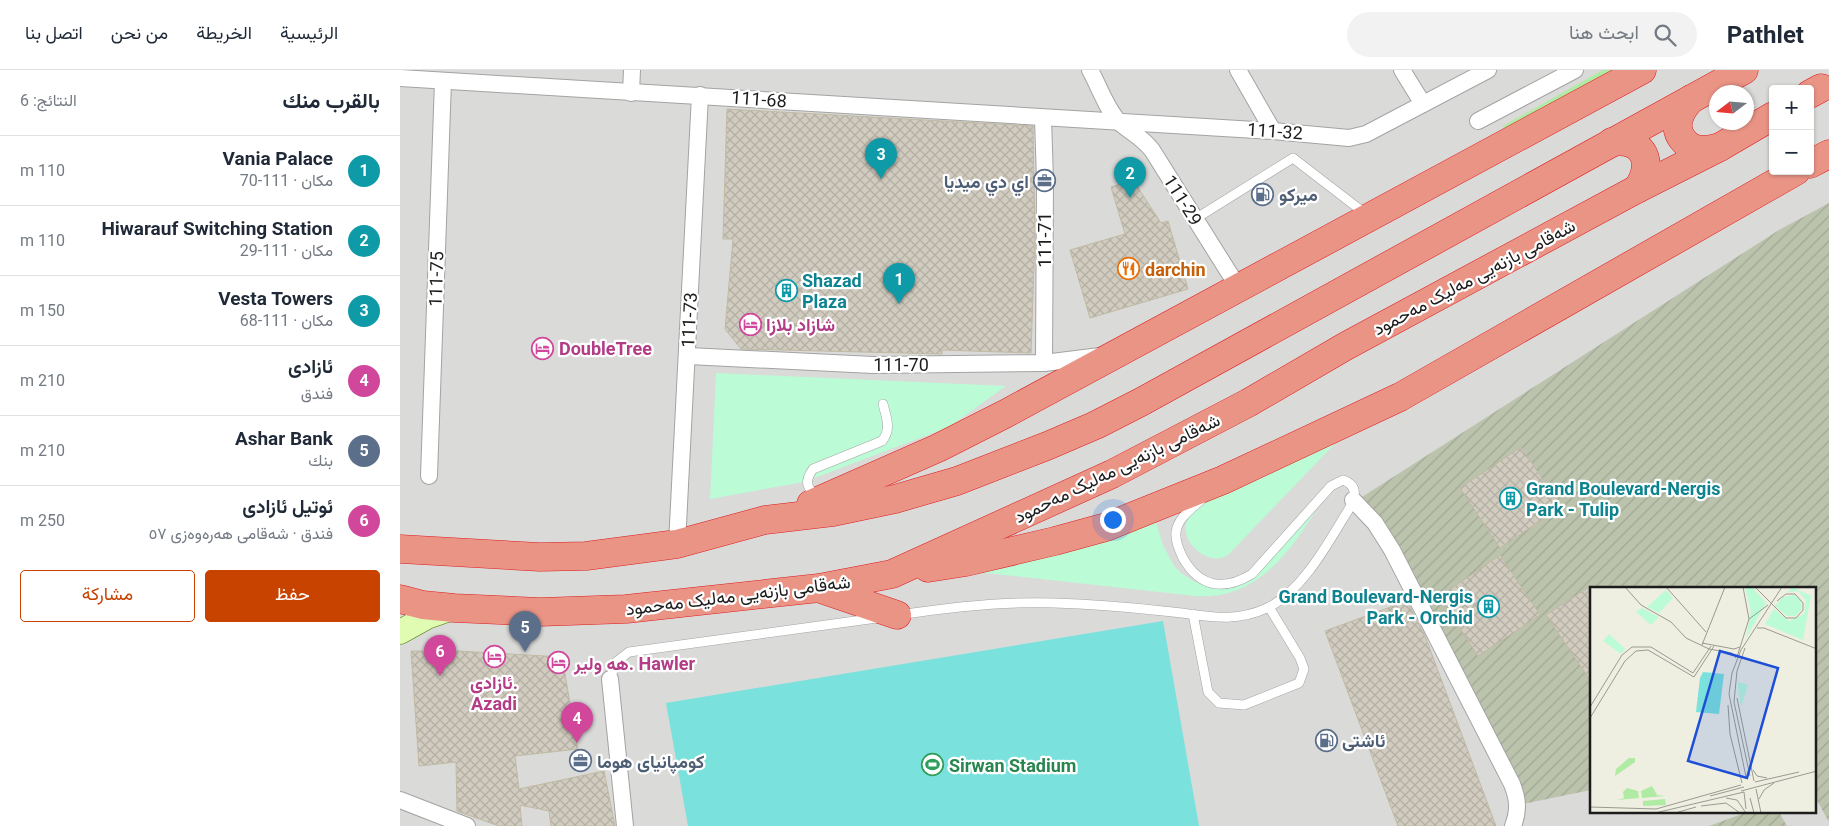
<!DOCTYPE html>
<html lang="ar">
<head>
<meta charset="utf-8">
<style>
  :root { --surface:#fff; --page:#f2f2f3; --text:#1f2937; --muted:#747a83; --line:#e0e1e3; --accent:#c84200 }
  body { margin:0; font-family:Roboto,Vazirmatn,sans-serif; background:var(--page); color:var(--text); direction:rtl }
  .controls { position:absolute; right:15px; top:15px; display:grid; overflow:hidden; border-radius:5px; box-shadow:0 1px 4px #0004 }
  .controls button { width:45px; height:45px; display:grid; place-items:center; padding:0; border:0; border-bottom:1px solid var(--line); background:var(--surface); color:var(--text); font:25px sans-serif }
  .compass { position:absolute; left:1309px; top:15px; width:45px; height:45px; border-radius:50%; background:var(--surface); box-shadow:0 1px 4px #0004; rotate:254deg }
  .you { position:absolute; left:712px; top:449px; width:18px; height:18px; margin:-12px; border:4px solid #fff; border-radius:50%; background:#1a73e8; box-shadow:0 0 0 8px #1a73e833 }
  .badge { display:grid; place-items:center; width:32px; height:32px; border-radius:50%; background:var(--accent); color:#fff; font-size:16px; font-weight:700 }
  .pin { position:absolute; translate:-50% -41px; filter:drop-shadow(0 1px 2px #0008) }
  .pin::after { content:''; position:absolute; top:26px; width:18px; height:15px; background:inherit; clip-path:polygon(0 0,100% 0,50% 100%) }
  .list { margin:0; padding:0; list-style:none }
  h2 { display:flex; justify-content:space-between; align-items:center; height:65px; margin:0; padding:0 20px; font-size:21px }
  h2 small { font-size:16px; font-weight:400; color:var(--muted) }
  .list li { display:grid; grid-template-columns:32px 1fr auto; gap:15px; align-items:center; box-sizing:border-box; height:70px; padding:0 20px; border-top:1px solid var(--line) }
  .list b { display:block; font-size:19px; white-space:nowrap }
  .list p { margin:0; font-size:16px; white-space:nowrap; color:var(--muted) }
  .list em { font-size:16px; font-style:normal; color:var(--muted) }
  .actions { display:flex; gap:10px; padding:15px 20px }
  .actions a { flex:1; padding:11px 0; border:1px solid var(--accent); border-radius:5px; text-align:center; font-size:18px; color:var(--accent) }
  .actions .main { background:var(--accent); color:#fff }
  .icon { flex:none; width:28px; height:28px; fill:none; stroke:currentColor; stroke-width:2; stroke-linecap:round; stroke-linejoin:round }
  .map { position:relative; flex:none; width:1429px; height:756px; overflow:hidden; direction:ltr }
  header { display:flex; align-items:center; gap:30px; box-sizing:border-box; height:70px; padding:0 25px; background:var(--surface); border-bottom:1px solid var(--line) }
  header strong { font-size:24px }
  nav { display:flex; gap:28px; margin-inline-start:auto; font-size:18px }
  .search { width:350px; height:45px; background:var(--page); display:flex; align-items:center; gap:12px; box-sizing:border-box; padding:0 18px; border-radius:28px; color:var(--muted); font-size:19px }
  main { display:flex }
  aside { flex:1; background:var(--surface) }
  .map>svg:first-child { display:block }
</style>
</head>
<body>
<header>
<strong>Pathlet</strong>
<div class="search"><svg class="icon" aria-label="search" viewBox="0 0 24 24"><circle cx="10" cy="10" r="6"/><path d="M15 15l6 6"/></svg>ابحث هنا</div>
<nav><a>الرئيسية</a><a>الخريطة</a><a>من نحن</a><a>اتصل بنا</a></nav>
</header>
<main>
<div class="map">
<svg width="1429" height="756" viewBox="0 0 1429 756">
  <defs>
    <pattern id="construction-furrows" width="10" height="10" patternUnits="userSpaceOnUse" patternTransform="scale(1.25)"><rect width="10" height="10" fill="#bbc3ad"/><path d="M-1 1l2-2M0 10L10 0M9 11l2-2" fill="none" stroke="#a0a794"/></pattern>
    <pattern id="building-cross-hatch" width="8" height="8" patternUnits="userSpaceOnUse" patternTransform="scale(1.25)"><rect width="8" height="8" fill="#d1ccbf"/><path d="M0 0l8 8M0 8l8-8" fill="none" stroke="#b3afa4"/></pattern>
  </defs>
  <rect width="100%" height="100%" fill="#eeeee1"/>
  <path fill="#dadad9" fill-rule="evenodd" d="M0,0H1429V756H0ZM1373,19H1410V101H1373ZM1316,22H1346V52H1316ZM1192,518H1415V742H1192Z"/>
  <g fill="url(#construction-furrows)">
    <polygon points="1429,133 1429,752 1415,727 1415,518 1192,518 1191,720 1118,735 962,427 1379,160"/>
    <polygon points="1347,742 1379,742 1387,756 1309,756"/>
  </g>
  <g fill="#bbfbd6">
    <polygon points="316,303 606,316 549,357 404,412 310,429"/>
    <path d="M948,360L828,485C808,499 773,467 790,446C804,429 835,417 855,406C886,391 917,376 948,360Z"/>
    <path d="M932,414C900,466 866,531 795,526L568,501L754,445L763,475L774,496L781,503L795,512L815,515L849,504Z"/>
  </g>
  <polygon fill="#b0eba4" points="1203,0 1225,0 1108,65 1103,56"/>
  <polygon fill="#7be1dc" points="763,551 799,756 288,756 266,633"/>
  <g fill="url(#building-cross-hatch)" stroke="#c0baa3">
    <polygon points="327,39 633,56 635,168 631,283 542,280 542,284 341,279 325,259 333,169 323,169"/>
    <polygon points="733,110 761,153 768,151 788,219 690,248 670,180 725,164 711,117"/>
    <polygon points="1121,377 1161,437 1100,478 1060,418"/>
    <polygon points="1100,485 1140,545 1078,586 1039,527"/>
    <polygon points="1192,515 1192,613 1146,545"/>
    <polygon points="1007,531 1025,566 1096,756 998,756 925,561"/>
    <polygon points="11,581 58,581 162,587 178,679 115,686 119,719 204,701 215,756 151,756 149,741 120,735 122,756 99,756 57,741 56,692 19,696"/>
  </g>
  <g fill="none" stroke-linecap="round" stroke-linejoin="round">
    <defs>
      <g id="lane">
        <polyline points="795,149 893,88 967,145"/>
        <path d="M417,429C408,417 403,413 413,399L482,371C492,359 486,347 483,334"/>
        <polyline points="793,544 808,622 819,633 844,635 899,613 904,599 900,588 869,537"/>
        <path d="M499,545C551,537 602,531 654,533C690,534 727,537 763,541C802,544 830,555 867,538C900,523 926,477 944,447C952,435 963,417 943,410L931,416L852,504C824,521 800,518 783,488C779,480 775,470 776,462C778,447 793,438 802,429"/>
        <polyline points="210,609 216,592 229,582 477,548"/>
      </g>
      <g id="street">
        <path d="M690,0C699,16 706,38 719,52C730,62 742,67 752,80L838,217"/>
        <polyline points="838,0 873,61"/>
        <polyline points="1002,0 1023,34"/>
        <polyline points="0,8 873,61 949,68 966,64 1088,0"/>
        <polyline points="231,23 232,0"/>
        <polyline points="643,48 645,111 644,293"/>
        <polyline points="1078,51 1175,0"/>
        <polyline points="288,286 473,295 644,293 700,286"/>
        <polyline points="29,406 43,11"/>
        <path d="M953,430L975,453L992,480L1112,714C1118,729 1119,741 1113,756"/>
        <polyline points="277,474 300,25"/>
        <polyline points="210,609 225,756"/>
        <polyline points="0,730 67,756"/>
      </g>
      <polyline id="secondary" points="0,562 27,547 53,538"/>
      <g id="highway">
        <polyline points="1410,24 1421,18"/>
        <path d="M1291,29C1280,41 1271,57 1284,71C1287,75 1291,78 1297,79C1304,81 1313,79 1320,77"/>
        <path d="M1212,72C1245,68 1255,94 1237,119"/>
        <polyline points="1410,94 1429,84"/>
        <polyline points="411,434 538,378 605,344 1242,0"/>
        <polyline points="0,479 140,487 186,486 277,474 365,450 433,442 495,429 557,411 647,376 696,355 741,332 1344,0"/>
        <polyline points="528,498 566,492 655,471 706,457 823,410 1000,327 1396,101"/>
        <polyline points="421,519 497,545"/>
        <polyline points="0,529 23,535 54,538 140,542 226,539 419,518 492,504 712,404 848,333 946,276 1237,119 1320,77 1373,46"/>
      </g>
    </defs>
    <use href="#lane" stroke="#a3a3a3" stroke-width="10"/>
    <use href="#street" stroke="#a3a3a3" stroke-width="18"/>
    <use href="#secondary" stroke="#427600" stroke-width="25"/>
    <use href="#highway" stroke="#de1c1f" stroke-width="29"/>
    <use href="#lane" stroke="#fff" stroke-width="9"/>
    <use href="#street" stroke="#fff" stroke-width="16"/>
    <use href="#secondary" stroke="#dffcb2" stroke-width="24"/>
    <use href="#highway" stroke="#ea9485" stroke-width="28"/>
  </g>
  <defs>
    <symbol id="office-ring" viewBox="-11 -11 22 22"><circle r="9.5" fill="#fff" stroke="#5c6f8a" stroke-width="1.5"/><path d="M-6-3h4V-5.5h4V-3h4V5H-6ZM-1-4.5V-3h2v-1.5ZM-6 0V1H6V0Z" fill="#5c6f8a"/></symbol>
    <symbol id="fuel-ring" viewBox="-11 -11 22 22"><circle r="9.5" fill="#fff" stroke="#5c6f8a" stroke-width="1.5"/><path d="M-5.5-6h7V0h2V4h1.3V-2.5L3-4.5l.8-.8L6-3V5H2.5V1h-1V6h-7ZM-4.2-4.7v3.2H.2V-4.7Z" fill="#5c6f8a"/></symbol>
    <symbol id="restaurant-ring" viewBox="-11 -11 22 22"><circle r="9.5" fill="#fff" stroke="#e8710a" stroke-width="1.5"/><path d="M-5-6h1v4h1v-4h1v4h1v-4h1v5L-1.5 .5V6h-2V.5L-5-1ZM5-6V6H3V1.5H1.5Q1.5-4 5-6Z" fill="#e8710a"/></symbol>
    <symbol id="building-ring" viewBox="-11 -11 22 22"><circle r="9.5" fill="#fff" stroke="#0f9aa8" stroke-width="1.5"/><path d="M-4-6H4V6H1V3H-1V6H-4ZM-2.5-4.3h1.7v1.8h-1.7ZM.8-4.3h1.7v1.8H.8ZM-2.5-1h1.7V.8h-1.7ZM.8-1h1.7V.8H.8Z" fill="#0f9aa8"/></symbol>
    <symbol id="hotel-ring" viewBox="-11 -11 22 22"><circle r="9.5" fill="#fff" stroke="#d1479c" stroke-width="1.5"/><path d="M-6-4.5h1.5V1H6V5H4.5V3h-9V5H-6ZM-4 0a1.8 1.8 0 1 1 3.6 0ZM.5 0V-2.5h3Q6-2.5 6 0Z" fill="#d1479c"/></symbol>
    <symbol id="stadium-ring" viewBox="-11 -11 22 22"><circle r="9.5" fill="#fff" stroke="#2e9e5b" stroke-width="1.5"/><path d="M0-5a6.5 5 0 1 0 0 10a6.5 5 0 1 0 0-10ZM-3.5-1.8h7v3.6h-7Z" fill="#2e9e5b"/></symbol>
  </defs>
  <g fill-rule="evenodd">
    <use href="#office-ring" x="632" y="98" width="25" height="25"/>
    <use href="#fuel-ring" x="850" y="112" width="25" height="25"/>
    <use href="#restaurant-ring" x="716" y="186" width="25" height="25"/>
    <use href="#building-ring" x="374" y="208" width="25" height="25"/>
    <use href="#hotel-ring" x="338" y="242" width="25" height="25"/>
    <use href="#hotel-ring" x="130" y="266" width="25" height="25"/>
    <use href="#building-ring" x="1098" y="416" width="25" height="25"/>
    <use href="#building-ring" x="1076" y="524" width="25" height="25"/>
    <use href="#hotel-ring" x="82" y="574" width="25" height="25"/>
    <use href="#hotel-ring" x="146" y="580" width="25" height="25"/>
    <use href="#fuel-ring" x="914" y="658" width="25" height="25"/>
    <use href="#office-ring" x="168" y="678" width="25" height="25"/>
    <use href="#stadium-ring" x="520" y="682" width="25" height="25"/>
  </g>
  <g text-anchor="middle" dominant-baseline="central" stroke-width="4.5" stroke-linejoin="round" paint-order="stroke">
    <g font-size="18" fill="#1c1c1c" stroke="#fff">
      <text transform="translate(359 29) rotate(4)">111-68</text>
      <text transform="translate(875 61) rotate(4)">111-32</text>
      <text transform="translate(783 130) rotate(58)">111-29</text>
      <text transform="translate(644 170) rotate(-90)">111-71</text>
      <text transform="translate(1074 207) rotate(-28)">شەقامی بازنەیی مەلیک مەحمود</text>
      <text transform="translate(36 209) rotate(-88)">111-75</text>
      <text transform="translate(289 250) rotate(-87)">111-73</text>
      <text x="501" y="294">111-70</text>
      <text transform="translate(717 398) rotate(-26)">شەقامی بازنەیی مەلیک مەحمود</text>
      <text transform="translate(338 525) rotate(-7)">شەقامی بازنەیی مەلیک مەحمود</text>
    </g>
    <g font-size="18" font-weight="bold" fill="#4e5e75" stroke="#fff" text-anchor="start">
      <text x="629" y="111" text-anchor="end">اي دي ميديا</text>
      <text x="879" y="124">میرکو</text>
      <text x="942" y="670">ئاشتی</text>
      <text x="197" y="691">کومپانیای هوما</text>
    </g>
    <g font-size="18" font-weight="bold" fill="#c56008" stroke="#fff" text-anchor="start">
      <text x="745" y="199">darchin</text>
    </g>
    <g font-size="18" font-weight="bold" fill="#0d838f" stroke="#fff" text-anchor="start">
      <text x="402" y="210">Shazad<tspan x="402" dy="21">Plaza</tspan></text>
      <text x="1126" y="418">Grand Boulevard-Nergis<tspan x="1126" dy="21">Park - Tulip</tspan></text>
      <text x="1073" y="526" text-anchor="end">Grand Boulevard-Nergis<tspan x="1073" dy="21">Park - Orchid</tspan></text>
    </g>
    <g font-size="18" font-weight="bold" fill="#b23c85" stroke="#fff" text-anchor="start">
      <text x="366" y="254">شازاد بلازا</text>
      <text x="159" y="278">DoubleTree</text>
      <text x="174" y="593">هه ولير. Hawler</text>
      <text x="94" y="612" text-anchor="middle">ئازادى.<tspan x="94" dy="21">Azadi</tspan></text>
    </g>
    <g font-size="18" font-weight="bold" fill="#27864d" stroke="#fff" text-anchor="start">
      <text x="549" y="695">Sirwan Stadium</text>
    </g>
  </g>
  <g transform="translate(1190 517)">
    <rect width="226" height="226" fill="#eeeee1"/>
    <path d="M155,0H162L176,16L156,51L161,24ZM202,0L221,9L213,53L175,37L184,22L199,34L214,27L216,13L208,4L198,5ZM76,3L83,11L69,26L57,20ZM205,8L211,14V23L205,29H197L185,19L193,10ZM52,21L69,30L61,38L46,25ZM19,47L35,62L31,67L13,54ZM148,95L158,98L151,120L148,103Z" fill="#bbfbd6"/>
    <path d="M39,171H45V175L25,189L26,182ZM62,199L67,208L75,209L52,211L51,204ZM37,201L48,204L49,211L27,213L34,211L33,205ZM75,212L76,218L53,219V214Z" fill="#b0eba4"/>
    <path d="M113,85L134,87L129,127L106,125L110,91Z" fill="#7be1dc"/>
    <path fill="none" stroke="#9a9a92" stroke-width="1" d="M35,0L51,18L81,35L96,51L119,62L142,66L146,71M76,0L116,45M165,0L196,31H206L213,23V16L205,7H196L187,14M159,32L178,18M167,41H174L227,62M112,56L144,62L150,60M112,58L135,0M155,61L147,84L144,115L160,189M147,70L159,32L153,0M147,111L164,194M138,118L140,147L152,196M0,120L32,68L42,60H61L103,86L121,59M0,131L35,74L46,64L58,63L104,90L124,59M163,183L167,189L177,191M156,190L139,107L142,86L151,63L192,0M165,195L209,185M166,202L171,226M151,204L227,184M154,205L156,222M120,209L154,200M136,211L147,213L156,226M160,211L164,226M169,212L174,203L184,196M111,219L136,216L150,226M0,220L66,222L151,198M65,226L154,205M85,226L106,220"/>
    <path fill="#1d4ed8" fill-opacity="0.15" stroke="#1d4ed8" stroke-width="2.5" d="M130,64L188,81L157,191L98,174Z"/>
    <rect width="226" height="226" fill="none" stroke="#1c1c1c" stroke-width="2.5"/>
  </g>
</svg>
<div class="controls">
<button>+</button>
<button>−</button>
</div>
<svg class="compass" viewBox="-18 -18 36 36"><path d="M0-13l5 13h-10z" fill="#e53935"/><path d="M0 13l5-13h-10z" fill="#747a83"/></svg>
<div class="you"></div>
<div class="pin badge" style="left:499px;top:234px;background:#0f9aa8">1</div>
<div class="pin badge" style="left:730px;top:128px;background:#0f9aa8">2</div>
<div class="pin badge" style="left:481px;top:109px;background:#0f9aa8">3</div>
<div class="pin badge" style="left:177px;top:673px;background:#d1479c">4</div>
<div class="pin badge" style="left:125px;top:582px;background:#5c6f8a">5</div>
<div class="pin badge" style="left:40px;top:606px;background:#d1479c">6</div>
</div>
<aside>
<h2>بالقرب منك<small>النتائج: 6</small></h2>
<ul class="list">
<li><span class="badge" style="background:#0f9aa8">1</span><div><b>Vania Palace</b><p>مكان · 111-70</p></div><em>110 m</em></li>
<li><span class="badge" style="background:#0f9aa8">2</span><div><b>Hiwarauf Switching Station</b><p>مكان · 111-29</p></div><em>110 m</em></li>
<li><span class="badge" style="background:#0f9aa8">3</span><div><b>Vesta Towers</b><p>مكان · 111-68</p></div><em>150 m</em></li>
<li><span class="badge" style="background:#d1479c">4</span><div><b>ئازادی</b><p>فندق</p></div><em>210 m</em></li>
<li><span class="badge" style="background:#5c6f8a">5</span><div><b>Ashar Bank</b><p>بنك</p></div><em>210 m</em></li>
<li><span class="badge" style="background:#d1479c">6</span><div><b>ئوتیل ئازادی</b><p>فندق · شەقامی هەرەوەزی ٥٧</p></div><em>250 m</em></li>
</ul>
<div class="actions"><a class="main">حفظ</a><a>مشاركة</a></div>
</aside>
</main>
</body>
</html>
